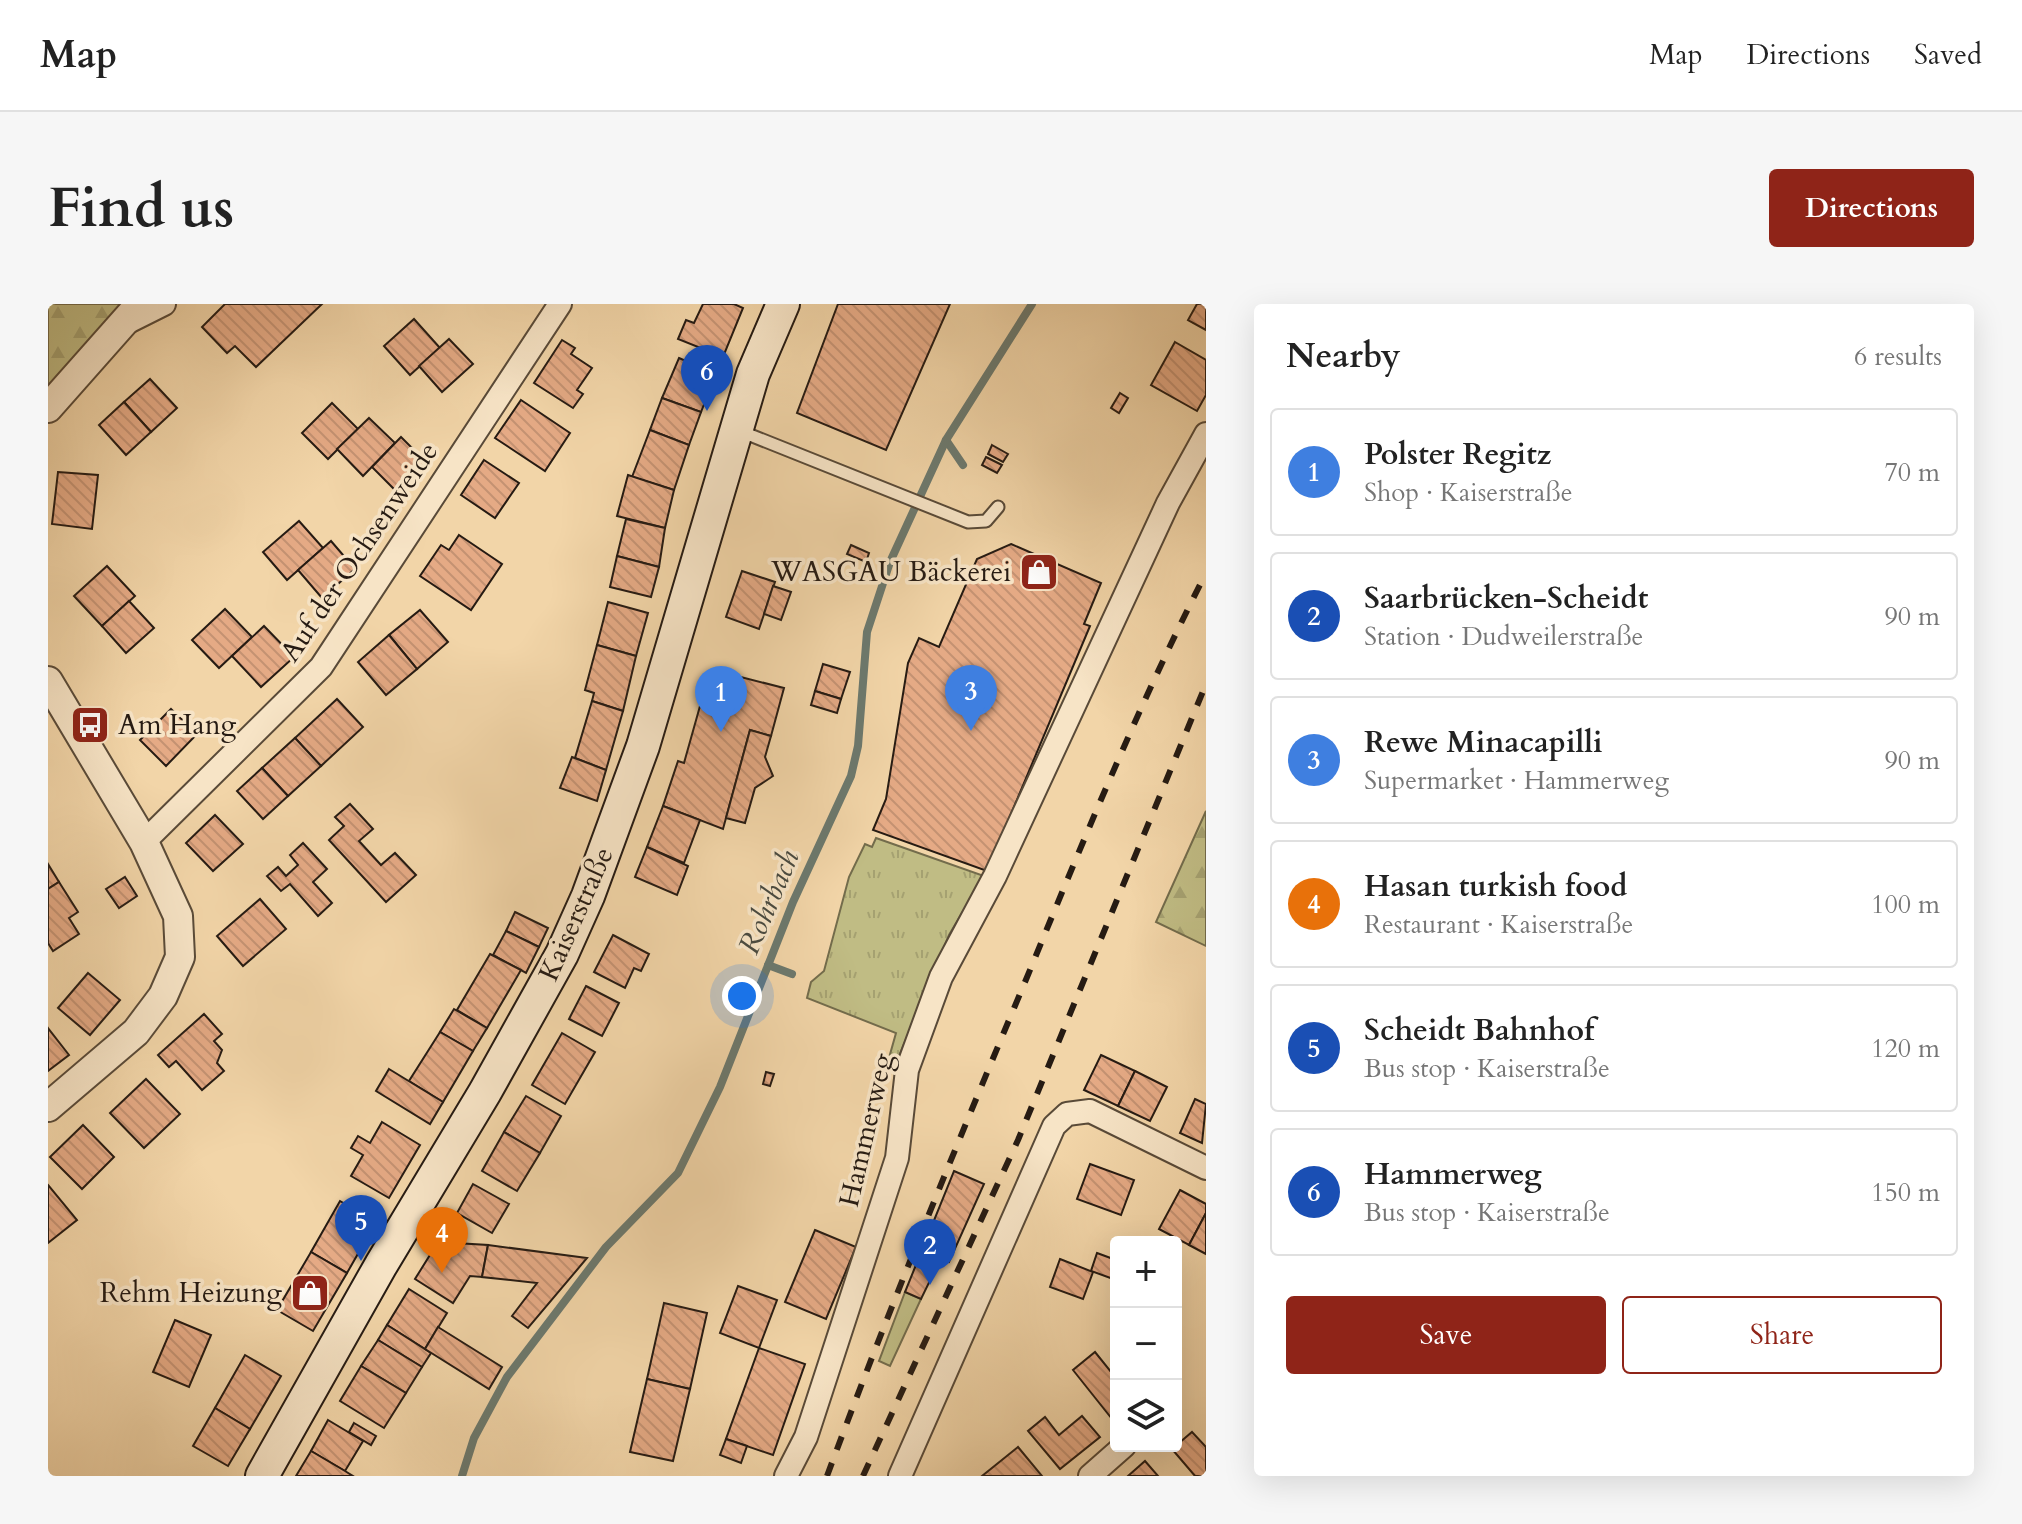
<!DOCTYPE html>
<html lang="en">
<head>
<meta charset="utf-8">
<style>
  :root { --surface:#fff; --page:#f6f6f6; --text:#222; --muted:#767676; --line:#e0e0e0; --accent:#8f2418 }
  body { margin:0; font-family:Cardo,serif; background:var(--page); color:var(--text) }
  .controls { position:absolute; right:24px; bottom:24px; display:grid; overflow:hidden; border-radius:8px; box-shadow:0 8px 32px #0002 }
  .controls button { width:72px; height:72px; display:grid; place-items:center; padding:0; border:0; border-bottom:2px solid var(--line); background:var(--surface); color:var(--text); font:40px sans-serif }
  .you { position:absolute; left:694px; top:692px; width:28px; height:28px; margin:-20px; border:6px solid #fff; border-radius:50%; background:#1a73e8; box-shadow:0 0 0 12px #1a73e833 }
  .badge { display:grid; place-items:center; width:52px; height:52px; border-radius:50%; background:var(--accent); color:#fff; font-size:26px; font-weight:700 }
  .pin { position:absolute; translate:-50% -66px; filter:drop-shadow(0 2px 4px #0008) }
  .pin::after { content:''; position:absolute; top:42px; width:28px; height:24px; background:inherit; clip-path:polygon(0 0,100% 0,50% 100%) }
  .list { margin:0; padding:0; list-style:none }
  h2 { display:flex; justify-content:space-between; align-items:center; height:104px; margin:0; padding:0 32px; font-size:34px }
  h2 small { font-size:26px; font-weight:400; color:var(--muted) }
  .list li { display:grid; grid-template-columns:52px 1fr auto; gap:24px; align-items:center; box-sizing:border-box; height:128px; margin:0 16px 16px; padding:0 16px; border:2px solid var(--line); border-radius:8px }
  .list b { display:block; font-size:30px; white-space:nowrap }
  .list p { margin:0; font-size:26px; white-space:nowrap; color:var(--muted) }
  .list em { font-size:26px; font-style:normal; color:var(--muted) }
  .actions { display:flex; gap:16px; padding:24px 32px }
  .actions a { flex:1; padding:18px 0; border:2px solid var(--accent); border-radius:8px; text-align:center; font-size:28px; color:var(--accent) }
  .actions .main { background:var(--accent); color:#fff }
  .icon { flex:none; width:44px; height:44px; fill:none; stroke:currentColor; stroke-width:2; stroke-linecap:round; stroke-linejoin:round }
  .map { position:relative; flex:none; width:1158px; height:1172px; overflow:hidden; border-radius:8px }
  header { display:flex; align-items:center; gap:48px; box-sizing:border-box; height:112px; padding:0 40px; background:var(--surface); border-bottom:2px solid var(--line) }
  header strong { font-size:38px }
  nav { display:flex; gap:44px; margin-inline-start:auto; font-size:28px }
  .intro { display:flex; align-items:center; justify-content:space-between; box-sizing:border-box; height:192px; padding:0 48px }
  h1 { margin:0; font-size:56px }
  .button { padding:20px 36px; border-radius:8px; background:var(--accent); color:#fff; font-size:28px; font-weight:700 }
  main { display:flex; gap:48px; padding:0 48px }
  aside { flex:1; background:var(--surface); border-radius:8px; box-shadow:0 8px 32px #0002 }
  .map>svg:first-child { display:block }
</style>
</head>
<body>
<header>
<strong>Map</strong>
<nav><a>Map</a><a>Directions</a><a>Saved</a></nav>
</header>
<div class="intro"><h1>Find us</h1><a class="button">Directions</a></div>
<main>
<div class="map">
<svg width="1158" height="1172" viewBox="0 0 1158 1172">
  <defs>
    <pattern id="forest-firs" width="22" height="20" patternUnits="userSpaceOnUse" patternTransform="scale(2)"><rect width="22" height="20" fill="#c0bc84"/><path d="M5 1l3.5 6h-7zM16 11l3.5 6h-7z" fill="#a5a171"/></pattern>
    <pattern id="park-tufts" width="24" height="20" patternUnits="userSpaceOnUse" patternTransform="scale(2)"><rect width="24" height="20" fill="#c0bc84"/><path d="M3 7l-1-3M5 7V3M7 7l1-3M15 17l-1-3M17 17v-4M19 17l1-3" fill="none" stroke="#a5a171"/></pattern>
    <pattern id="building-back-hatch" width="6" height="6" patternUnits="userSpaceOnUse" patternTransform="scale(2)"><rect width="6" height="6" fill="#e5aa85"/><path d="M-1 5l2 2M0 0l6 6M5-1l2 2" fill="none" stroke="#c49272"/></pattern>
  </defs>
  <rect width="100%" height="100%" fill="#f2d5a8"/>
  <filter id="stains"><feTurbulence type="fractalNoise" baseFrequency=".0025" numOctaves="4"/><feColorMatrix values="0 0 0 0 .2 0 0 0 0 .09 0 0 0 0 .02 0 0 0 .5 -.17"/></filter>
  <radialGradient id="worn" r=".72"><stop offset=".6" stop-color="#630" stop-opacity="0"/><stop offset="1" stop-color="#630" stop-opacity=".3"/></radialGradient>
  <polygon fill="#c0bc84" stroke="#736c4c" stroke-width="2" points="857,988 873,995 842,1062 831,1057"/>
  <g fill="url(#forest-firs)" stroke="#736c4c" stroke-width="2">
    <polygon points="0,0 103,0 0,95"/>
    <polygon points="1158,507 1158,642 1108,618"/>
  </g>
  <polygon fill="url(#park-tufts)" stroke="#736c4c" stroke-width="2" points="828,534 936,572 901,631 849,757 841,754 848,729 759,694 763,678 776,667 801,573 817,540 824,543"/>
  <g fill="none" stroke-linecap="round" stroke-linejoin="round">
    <g stroke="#6c796e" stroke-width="8">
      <polyline points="898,136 915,161"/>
      <polyline points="720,661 744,670"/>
      <polyline points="414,1172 426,1134 459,1073 558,943 630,869 672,783 745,598 803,472 810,442 819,328 842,258 898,136 984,0"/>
    </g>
  </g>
  <g fill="url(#building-back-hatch)" stroke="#261b13" stroke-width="2">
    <polygon points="177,0 274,0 208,63 187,42 179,49 154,23"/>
    <polygon points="655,0 686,0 695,4 675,53 630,35 638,16 646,19"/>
    <polygon points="790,0 902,0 838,146 749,109"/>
    <polygon points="1149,0 1158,0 1158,26 1140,16"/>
    <polygon points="366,15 392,44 362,71 336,42"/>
    <polygon points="401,35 425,60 394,88 371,62"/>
    <polygon points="514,36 527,44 523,50 544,64 529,86 535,90 525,104 486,79"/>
    <polygon points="1127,38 1158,56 1158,91 1149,107 1103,81"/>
    <polygon points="631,54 668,70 653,108 614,94"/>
    <polygon points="102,75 129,104 103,128 76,98"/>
    <polygon points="1072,89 1080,94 1071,109 1063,104"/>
    <polygon points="614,94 653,108 641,141 602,126"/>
    <polygon points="473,96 522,129 497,167 447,134"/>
    <polygon points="76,98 103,128 78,151 51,121"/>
    <polygon points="284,99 310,125 280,155 254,129"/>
    <polygon points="321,114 347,139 315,172 289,145"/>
    <polygon points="602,126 641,141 626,186 584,173"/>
    <polygon points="353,133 378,158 348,187 324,163"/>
    <polygon points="944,141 960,150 955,158 940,150"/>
    <polygon points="938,153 954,161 949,169 934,161"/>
    <polygon points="436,156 471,179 447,214 413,191"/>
    <polygon points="10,168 50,171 44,225 4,220"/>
    <polygon points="580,171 626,186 617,224 569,212"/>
    <polygon points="578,215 617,224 611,263 569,252"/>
    <polygon points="251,217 275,244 239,276 215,248"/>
    <polygon points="411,231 454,260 423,306 372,272 393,241 401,246"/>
    <polygon points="283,237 307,265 274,294 250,266"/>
    <polygon points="963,240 1053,279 1036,320 1042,322 939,567 825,526 838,495 860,359 871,334 891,343 929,255"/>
    <polygon points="803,241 821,249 818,258 799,250"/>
    <polygon points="569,252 611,263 603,293 562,283"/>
    <polygon points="59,262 87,292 54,322 26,292"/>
    <polygon points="694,267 727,278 711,325 678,313"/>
    <polygon points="725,282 743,288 733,316 716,310"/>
    <polygon points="81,297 106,324 78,349 54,322"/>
    <polygon points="560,298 600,309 588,352 549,341"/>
    <polygon points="177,305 204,333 171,364 144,336"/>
    <polygon points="372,306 400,338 369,365 341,331"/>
    <polygon points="216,322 246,353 213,383 184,352"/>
    <polygon points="341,331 369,365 338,391 310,358"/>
    <polygon points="549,341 588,352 575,407 544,397 546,389 537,386"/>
    <polygon points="775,360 802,368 793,395 767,387"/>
    <polygon points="661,370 679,376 681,370 736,384 723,432 702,426 675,525 615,502 630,457 636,459"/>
    <polygon points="767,387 793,395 789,409 763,401"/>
    <polygon points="289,395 315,423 273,462 247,434"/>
    <polygon points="544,397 575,407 558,466 527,454"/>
    <polygon points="123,405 149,430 118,462 92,436"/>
    <polygon points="702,426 723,432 717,453 725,472 707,484 697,519 678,514"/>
    <polygon points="247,434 273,462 240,492 214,464"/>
    <polygon points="524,453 558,466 549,497 512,484"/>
    <polygon points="214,464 240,492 215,515 189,487"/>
    <polygon points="302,500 325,525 311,537 333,561 347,549 368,571 338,598 281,536 296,522 287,513"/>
    <polygon points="615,502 652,516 636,559 599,543"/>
    <polygon points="167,511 195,540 165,567 138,539"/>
    <polygon points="255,539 279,565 265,578 284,599 270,612 242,580 233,587 219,572 230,563 238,572 250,561 242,551"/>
    <polygon points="599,543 640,562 629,591 587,573"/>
    <polygon points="0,560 11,578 0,585"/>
    <polygon points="77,573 89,592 71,604 58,585"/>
    <polygon points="11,578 30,608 21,614 31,630 5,647 0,639 0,585"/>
    <polygon points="212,595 238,625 195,662 169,632"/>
    <polygon points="467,608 500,624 491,643 458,627"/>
    <polygon points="458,627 491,643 478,669 445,651"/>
    <polygon points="565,631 601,650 593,667 586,664 577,684 546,668"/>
    <polygon points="442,650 473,666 439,724 409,706"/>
    <polygon points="40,669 72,696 42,731 10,704"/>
    <polygon points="538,682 571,699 554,732 521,715"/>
    <polygon points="406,705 439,724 425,747 392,728"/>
    <polygon points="156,710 174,730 166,737 174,746 169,759 176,767 154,786 128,757 121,763 110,751"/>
    <polygon points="0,724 21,751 0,767"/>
    <polygon points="392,728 425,747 395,798 361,777"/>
    <polygon points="514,729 547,748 517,800 484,781"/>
    <polygon points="1053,751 1087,767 1070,802 1036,786"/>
    <polygon points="341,765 395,798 382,820 328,787"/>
    <polygon points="1087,767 1119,783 1102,817 1070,802"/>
    <polygon points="718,768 726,770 722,782 715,780"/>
    <polygon points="98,775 132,810 96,844 62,809"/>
    <polygon points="478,792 513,812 492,849 456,828"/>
    <polygon points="1147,795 1158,800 1154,839 1132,829"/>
    <polygon points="334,818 372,841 341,894 303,872 315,851 303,844 310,832 322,839"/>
    <polygon points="35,821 66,853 34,885 2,853"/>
    <polygon points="456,828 492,849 469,887 434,867"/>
    <polygon points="1042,860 1086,876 1073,911 1029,895"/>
    <polygon points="906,867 936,880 901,958 893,954 873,995 857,988"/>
    <polygon points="425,880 461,900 444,929 409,909"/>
    <polygon points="0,881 29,916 0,939"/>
    <polygon points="1132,886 1158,900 1158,909 1141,941 1111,925"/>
    <polygon points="292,897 328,918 299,969 263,948"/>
    <polygon points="1158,909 1158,950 1141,941"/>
    <polygon points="767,926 808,943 778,1015 737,998"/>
    <polygon points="390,938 440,941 434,973 422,972 405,999 367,975"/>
    <polygon points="440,941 539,954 480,1024 464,1012 489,979 434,973"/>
    <polygon points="263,948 299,969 265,1027 229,1006"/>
    <polygon points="1049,949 1068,956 1068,976 1043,967"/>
    <polygon points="1012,955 1045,968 1035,995 1002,983"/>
    <polygon points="690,982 729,996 711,1044 672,1029"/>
    <polygon points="361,985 399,1009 377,1045 339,1021"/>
    <polygon points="616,999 659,1009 642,1085 599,1075"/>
    <polygon points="127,1016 163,1031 141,1083 105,1068"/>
    <polygon points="339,1021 383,1049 374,1063 330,1036"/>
    <polygon points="390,1023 454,1063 441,1085 377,1045"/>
    <polygon points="330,1036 374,1063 358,1089 313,1062"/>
    <polygon points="711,1044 757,1060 725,1151 678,1135"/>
    <polygon points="1047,1048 1068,1074 1068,1120 1025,1066"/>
    <polygon points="197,1051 233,1072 202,1125 167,1104"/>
    <polygon points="313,1062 358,1089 336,1124 292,1097"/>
    <polygon points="599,1075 642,1085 625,1157 582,1148"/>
    <polygon points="167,1104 202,1125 180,1162 145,1142"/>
    <polygon points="1034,1112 1052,1133 1012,1165 980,1127 997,1113 1011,1131"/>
    <polygon points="280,1116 315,1137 297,1167 263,1147"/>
    <polygon points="306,1119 328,1132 323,1141 301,1128"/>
    <polygon points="1144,1128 1158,1143 1158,1172 1147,1172 1124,1145"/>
    <polygon points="678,1135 699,1142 693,1159 672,1151"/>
    <polygon points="970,1143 994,1172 934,1172"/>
    <polygon points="263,1147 297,1167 305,1172 248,1172"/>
    <polygon points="1097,1157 1110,1172 1080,1172"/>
  </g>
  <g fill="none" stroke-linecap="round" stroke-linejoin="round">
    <defs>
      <polyline id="service" points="692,127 920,218 938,217 950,203"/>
      <g id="minor">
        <polyline points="78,19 116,0"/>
        <polyline points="96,538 273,363 512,0"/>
        <polyline points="738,1172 758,1133 849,854 859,766 893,673 947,572 1120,199 1158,130"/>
        <polyline points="852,1172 1006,822 1019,810 1042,807 1158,864"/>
        <polyline points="1042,1172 1076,1142"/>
      </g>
      <g id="tertiary">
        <polyline points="0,104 92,0"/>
        <polyline points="0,377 96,538 130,612 132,653 115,692 88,728 0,803"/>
      </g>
      <polyline id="secondary" points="214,1172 333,961 437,788 514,650 540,592 595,442 705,70 735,0"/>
    </defs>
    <use href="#service" stroke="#594a38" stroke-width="15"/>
    <use href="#minor" stroke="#594a38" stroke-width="26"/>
    <use href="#tertiary" stroke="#594a38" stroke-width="32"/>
    <use href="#secondary" stroke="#261b13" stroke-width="36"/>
    <use href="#service" stroke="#f7e4c6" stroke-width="11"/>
    <use href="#minor" stroke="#f7e4c6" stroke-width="22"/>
    <use href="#tertiary" stroke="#f7e4c6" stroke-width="28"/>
    <use href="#secondary" stroke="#f7e4c6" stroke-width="32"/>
    <g stroke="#261b13" stroke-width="6" stroke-dasharray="14 14" stroke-linecap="butt">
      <path d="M779,1172C841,1005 908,842 977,678C1034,540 1090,402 1158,269"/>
      <polyline points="815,1172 970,836 1158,380"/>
    </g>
  </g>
  <defs>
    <symbol id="shop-square" viewBox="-11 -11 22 22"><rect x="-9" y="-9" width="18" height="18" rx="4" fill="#8f2418" stroke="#f7e4c6"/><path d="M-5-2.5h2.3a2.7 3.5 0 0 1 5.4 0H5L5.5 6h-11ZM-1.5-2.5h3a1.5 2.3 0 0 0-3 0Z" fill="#fff"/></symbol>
    <symbol id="bus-square" viewBox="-11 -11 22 22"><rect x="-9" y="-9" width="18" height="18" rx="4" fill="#8f2418" stroke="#f7e4c6"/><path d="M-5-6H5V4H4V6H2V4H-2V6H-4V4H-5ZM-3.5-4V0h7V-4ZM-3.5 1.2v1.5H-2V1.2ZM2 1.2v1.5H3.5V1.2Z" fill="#fff"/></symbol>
  </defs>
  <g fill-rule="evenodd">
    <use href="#shop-square" x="969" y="246" width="44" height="44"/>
    <use href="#bus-square" x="20" y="399" width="44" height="44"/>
    <use href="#shop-square" x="240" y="967" width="44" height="44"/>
  </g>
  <g text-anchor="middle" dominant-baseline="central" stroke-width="7" stroke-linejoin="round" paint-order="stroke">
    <g font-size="28" fill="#261b13" stroke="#f7e4c6">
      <text transform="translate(311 248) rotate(-56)">Auf der Ochsenweide</text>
      <text transform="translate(528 610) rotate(-66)">Kaiserstraße</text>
      <text transform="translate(818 826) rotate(-77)">Hammerweg</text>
    </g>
    <g font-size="28" fill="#261b13" stroke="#f7e4c6" text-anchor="end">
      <text x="963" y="268">WASGAU Bäckerei</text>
      <text x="70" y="421" text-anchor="start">Am Hang</text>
      <text x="234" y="989">Rehm Heizung</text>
    </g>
    <g font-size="30" font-style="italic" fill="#494a40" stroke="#f7e4c6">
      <text transform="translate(721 598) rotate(-67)">Rohrbach</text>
    </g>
  </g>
  <rect width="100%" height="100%" filter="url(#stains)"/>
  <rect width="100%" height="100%" fill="url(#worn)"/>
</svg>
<div class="controls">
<button>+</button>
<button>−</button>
<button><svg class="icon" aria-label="layers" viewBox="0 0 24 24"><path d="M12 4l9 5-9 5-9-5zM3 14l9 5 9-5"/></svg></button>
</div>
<div class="you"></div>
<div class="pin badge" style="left:673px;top:428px;background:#3f7fe0">1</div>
<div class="pin badge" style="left:882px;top:981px;background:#1a4fb4">2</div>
<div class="pin badge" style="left:923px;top:427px;background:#3f7fe0">3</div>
<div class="pin badge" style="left:394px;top:969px;background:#e8710a">4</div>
<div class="pin badge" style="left:313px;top:957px;background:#1a4fb4">5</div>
<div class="pin badge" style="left:659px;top:107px;background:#1a4fb4">6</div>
</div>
<aside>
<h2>Nearby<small>6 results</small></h2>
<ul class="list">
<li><span class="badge" style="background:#3f7fe0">1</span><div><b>Polster Regitz</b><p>Shop · Kaiserstraße</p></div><em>70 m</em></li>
<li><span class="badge" style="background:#1a4fb4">2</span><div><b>Saarbrücken-Scheidt</b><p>Station · Dudweilerstraße</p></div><em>90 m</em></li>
<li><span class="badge" style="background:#3f7fe0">3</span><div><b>Rewe Minacapilli</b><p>Supermarket · Hammerweg</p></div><em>90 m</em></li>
<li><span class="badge" style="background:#e8710a">4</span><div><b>Hasan turkish food</b><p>Restaurant · Kaiserstraße</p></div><em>100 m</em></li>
<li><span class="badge" style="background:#1a4fb4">5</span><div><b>Scheidt Bahnhof</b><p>Bus stop · Kaiserstraße</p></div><em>120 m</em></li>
<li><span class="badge" style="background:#1a4fb4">6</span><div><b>Hammerweg</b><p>Bus stop · Kaiserstraße</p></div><em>150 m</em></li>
</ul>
<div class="actions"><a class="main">Save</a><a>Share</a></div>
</aside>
</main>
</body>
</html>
